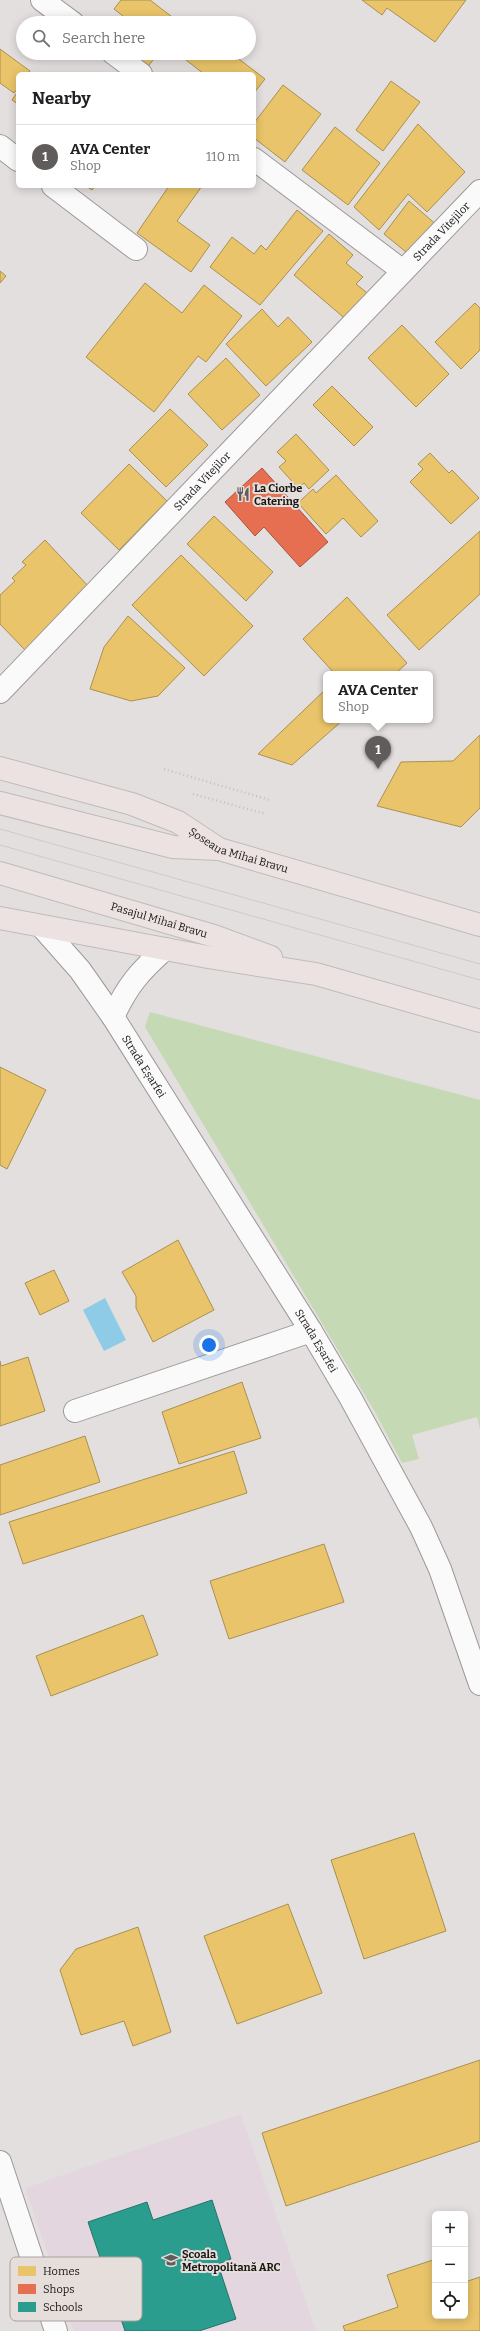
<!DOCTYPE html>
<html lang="en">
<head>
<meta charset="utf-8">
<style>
  :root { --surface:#fff; --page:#f6f6f6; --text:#202124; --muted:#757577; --line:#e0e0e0; --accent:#5f5c5b }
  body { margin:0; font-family:Bitter,serif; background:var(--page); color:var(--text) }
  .controls { position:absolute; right:12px; bottom:12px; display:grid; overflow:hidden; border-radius:6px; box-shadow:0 2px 10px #0003 }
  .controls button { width:36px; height:36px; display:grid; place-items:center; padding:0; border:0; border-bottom:1px solid var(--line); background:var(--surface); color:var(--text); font:20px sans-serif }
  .you { position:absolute; left:209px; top:1345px; width:14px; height:14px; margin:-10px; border:3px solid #fff; border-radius:50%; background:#1a73e8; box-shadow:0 0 0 6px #1a73e833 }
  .badge { display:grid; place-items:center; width:26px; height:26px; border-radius:50%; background:var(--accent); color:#fff; font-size:13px; font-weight:700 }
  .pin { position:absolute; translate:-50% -33px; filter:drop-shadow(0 1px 2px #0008) }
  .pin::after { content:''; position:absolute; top:21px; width:14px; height:12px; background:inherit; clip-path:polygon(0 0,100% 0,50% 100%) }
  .popup { position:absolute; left:323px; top:671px; width:110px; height:52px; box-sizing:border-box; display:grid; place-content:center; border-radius:6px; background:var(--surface); filter:drop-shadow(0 1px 3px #0005); font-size:13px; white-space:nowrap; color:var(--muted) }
  .popup b { font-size:15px; color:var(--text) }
  .popup::after { content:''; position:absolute; left:50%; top:100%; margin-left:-8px; border:8px solid transparent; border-top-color:var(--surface) }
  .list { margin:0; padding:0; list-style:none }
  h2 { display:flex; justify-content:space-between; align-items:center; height:52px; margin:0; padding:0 16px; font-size:17px }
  h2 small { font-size:13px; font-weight:400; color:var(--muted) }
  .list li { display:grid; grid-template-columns:26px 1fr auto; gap:12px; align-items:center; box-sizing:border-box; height:64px; padding:0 16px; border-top:1px solid var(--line) }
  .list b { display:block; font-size:15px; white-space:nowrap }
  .list p { margin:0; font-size:13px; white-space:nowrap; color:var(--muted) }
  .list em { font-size:13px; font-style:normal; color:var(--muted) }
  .icon { flex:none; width:22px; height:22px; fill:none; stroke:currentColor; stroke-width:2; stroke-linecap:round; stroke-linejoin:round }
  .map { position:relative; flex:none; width:480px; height:2331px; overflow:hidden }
  .search { position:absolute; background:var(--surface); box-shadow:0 2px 10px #0003; left:16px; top:16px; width:240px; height:44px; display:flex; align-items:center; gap:10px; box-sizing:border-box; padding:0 14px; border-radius:22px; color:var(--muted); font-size:15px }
  .panel { position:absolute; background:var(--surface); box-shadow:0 2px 10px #0003; left:16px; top:72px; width:240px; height:116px; border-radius:6px }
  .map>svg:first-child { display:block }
</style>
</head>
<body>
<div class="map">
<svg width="480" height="2331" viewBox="0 0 480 2331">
  <rect width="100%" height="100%" fill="#e3dfde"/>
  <polygon fill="#e4d6de" points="241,2114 316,2331 74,2331 25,2188"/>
  <polygon fill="#c5d9b4" points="150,1012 480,1100 480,1429 477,1417 412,1435 419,1459 402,1463 375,1412 145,1027"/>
  <polygon fill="#8dcbe6" points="105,1298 126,1340 104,1351 83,1310"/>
  <g fill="#e9c46a" stroke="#aa9050">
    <polygon points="121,0 150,0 180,23 132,23 114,9"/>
    <polygon points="362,0 466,0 435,42 387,8 382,15"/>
    <polygon points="0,49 30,71 28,74 18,74 18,88 14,93 0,83"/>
    <polygon points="127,53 158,53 147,68"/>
    <polygon points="177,53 231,53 265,79 254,93 254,74 204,74"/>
    <polygon points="391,81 420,102 383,151 356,130"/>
    <polygon points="283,85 321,114 285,162 254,138 254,123"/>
    <polygon points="18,91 18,104 12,100"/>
    <polygon points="418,124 465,172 427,212 408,194 379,230 354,207"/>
    <polygon points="335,127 380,163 348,205 302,170"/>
    <polygon points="86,186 95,186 92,190"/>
    <polygon points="169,186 202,186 177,221 210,245 191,272 137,233"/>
    <polygon points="409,201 439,227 412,257 384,234"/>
    <polygon points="297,210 323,231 260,305 210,267 232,237 254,254 261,245 266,250"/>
    <polygon points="329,234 353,255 346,263 363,277 356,284 371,296 349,322 294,275"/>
    <polygon points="0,271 6,276 0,283"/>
    <polygon points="145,283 182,313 204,285 242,316 206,362 198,356 154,412 86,357"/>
    <polygon points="475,303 480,308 480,350 461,369 435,342"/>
    <polygon points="262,309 278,327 288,317 312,342 266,386 226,344"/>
    <polygon points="402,325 449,374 416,407 368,358"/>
    <polygon points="226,358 260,395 222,430 188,394"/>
    <polygon points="332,386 373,427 354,446 313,405"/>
    <polygon points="170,409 208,445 166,487 129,450"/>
    <polygon points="296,434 329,470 309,489 304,483 298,488 279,467 286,461 277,452"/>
    <polygon points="430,453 449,473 452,470 479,498 451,524 410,482 423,469 418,464"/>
    <polygon points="129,464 167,501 119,550 81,513"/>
    <polygon points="336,475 378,521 361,537 343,518 326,534 298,503 313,489 316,493"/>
    <polygon points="214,516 273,572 246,601 187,544"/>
    <polygon points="480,531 480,594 419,650 387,615"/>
    <polygon points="45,540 90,588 25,650 0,624 0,595 15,581 12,578 26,565 22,562"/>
    <polygon points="181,555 253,626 204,676 132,605"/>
    <polygon points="347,597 407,663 395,674 335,674 303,639"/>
    <polygon points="128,616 185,668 158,696 131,701 90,689 104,647"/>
    <polygon points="326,689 326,720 343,720 292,765 258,754"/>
    <polygon points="480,735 480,808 461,827 377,806 401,762 453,761"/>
    <polygon points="0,1067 46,1090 7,1169 0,1165"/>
    <polygon points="178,1240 214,1310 153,1342 136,1308 136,1296 122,1272"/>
    <polygon points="54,1270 69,1301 40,1315 25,1283"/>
    <polygon points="28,1357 45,1411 0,1426 0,1361 1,1366"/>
    <polygon points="242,1382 261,1438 179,1464 162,1412"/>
    <polygon points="85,1436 100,1482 0,1515 0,1465"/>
    <polygon points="234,1451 247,1493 23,1564 9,1522"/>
    <polygon points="324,1544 344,1602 229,1639 210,1581"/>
    <polygon points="143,1615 158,1655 51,1696 36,1656"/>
    <polygon points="414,1833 446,1931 364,1959 331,1860"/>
    <polygon points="288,1904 322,1993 237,2024 204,1936"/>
    <polygon points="138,1927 171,2032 133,2046 124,2021 81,2035 60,1970 76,1949"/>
    <polygon points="480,2060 480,2141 286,2206 262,2133"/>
    <polygon points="433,2260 435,2316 465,2316 465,2282 480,2277 480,2331 345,2331 343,2326 398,2307 387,2275"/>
  </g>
  <polygon fill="#e76f51" stroke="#a9543f" points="262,468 328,542 300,567 264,527 255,536 225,502"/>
  <polygon fill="#2a9d8f" stroke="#25746a" points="212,2200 231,2259 218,2264 236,2319 199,2331 125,2331 88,2222 147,2202 153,2220"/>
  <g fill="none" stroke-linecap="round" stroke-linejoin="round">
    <defs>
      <g id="street">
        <polyline points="42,0 73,23"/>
        <polyline points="113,53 141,74"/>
        <polyline points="0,146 18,160"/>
        <polyline points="254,159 403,271"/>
        <polyline points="53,186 136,249"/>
        <path id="s1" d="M0,692L480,191"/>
        <path id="s2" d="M42,927L80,970L113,1017L311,1331L350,1397L421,1527L440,1569L480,1684"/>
        <path d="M113,1017C127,986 140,971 165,949"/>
        <polyline points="75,1411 311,1331"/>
        <polyline points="0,2162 56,2331"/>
      </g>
      <g id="primary">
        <path id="s3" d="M0,768L132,804L178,822L219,849L480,925"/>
        <polyline points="0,803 173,847 218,849"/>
        <path id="s4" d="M0,873L214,936L271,957"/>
        <polyline points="0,918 208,957 316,974 480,1021"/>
      </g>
    </defs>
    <use href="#street" stroke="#9c9998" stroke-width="24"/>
    <use href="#primary" stroke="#bebcbb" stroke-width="24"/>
    <g stroke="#c2c0c0" stroke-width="2.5" stroke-dasharray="1 3" stroke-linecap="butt">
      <polyline points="164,769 270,800"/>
      <polyline points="193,794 266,814"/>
    </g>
    <use href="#street" stroke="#fbfafa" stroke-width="22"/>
    <use href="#primary" stroke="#ece2e1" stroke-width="22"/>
    <g stroke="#cdcbcb" stroke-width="1">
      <polyline points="0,829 480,964"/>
      <polyline points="0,845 480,980"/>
    </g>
  </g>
  <defs>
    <symbol id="restaurant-bare" viewBox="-9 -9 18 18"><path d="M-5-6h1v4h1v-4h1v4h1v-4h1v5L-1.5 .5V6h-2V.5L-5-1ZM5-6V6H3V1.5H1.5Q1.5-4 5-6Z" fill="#5f5c5b" stroke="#e6dedb" stroke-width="2.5" paint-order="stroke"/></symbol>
    <symbol id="school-bare" viewBox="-9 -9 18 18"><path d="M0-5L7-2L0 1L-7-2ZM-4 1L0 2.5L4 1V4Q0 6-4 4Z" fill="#5f5c5b" stroke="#e6dedb" stroke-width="2.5" paint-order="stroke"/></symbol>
  </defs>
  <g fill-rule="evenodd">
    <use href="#restaurant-bare" x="233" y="484" width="20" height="20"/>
    <use href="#school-bare" x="161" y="2250" width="20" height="20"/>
  </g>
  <g text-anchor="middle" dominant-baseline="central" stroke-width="4" stroke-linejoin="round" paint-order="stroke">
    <g font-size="11" fill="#181615" stroke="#e6dedb">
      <text stroke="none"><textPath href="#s1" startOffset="638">Strada Vitejilor</textPath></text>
      <text stroke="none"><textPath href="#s1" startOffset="292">Strada Vitejilor</textPath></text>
      <text stroke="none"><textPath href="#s3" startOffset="254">Șoseaua Mihai Bravu</textPath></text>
      <text stroke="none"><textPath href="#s4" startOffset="166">Pasajul Mihai Bravu</textPath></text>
      <text stroke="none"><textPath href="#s2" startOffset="173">Strada Eșarfei</textPath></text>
      <text stroke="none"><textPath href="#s2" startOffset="497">Strada Eșarfei</textPath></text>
    </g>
    <g font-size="11" font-weight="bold" fill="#181615" stroke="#e6dedb" text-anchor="start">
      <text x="254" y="488">La Ciorbe<tspan x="254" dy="13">Catering</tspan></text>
      <text x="182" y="2254">Școala<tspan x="182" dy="13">Metropolitană ARC</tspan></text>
    </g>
  </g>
  <rect x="10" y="2257" width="132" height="64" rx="6" fill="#e6dedb" stroke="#a8a2a0" stroke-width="1"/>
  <rect x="18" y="2266" width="18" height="10" fill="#e9c46a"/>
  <rect x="18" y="2284" width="18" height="10" fill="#e76f51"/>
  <rect x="18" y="2302" width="18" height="10" fill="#2a9d8f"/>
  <g font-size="11" fill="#181615">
    <text x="43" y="2275">Homes</text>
    <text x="43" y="2293">Shops</text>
    <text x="43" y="2311">Schools</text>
  </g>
</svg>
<div class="controls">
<button>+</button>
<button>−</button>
<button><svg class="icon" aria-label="locate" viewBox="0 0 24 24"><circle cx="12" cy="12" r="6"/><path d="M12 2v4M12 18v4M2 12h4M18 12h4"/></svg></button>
</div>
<div class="you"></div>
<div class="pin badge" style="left:378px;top:769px">1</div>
<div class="popup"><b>AVA Center</b>Shop</div>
<div class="search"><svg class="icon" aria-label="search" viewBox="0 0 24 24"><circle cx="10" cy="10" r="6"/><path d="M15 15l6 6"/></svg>Search here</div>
<section class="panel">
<h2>Nearby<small></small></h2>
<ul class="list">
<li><span class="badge">1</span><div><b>AVA Center</b><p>Shop</p></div><em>110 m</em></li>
</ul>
</section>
</div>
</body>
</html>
